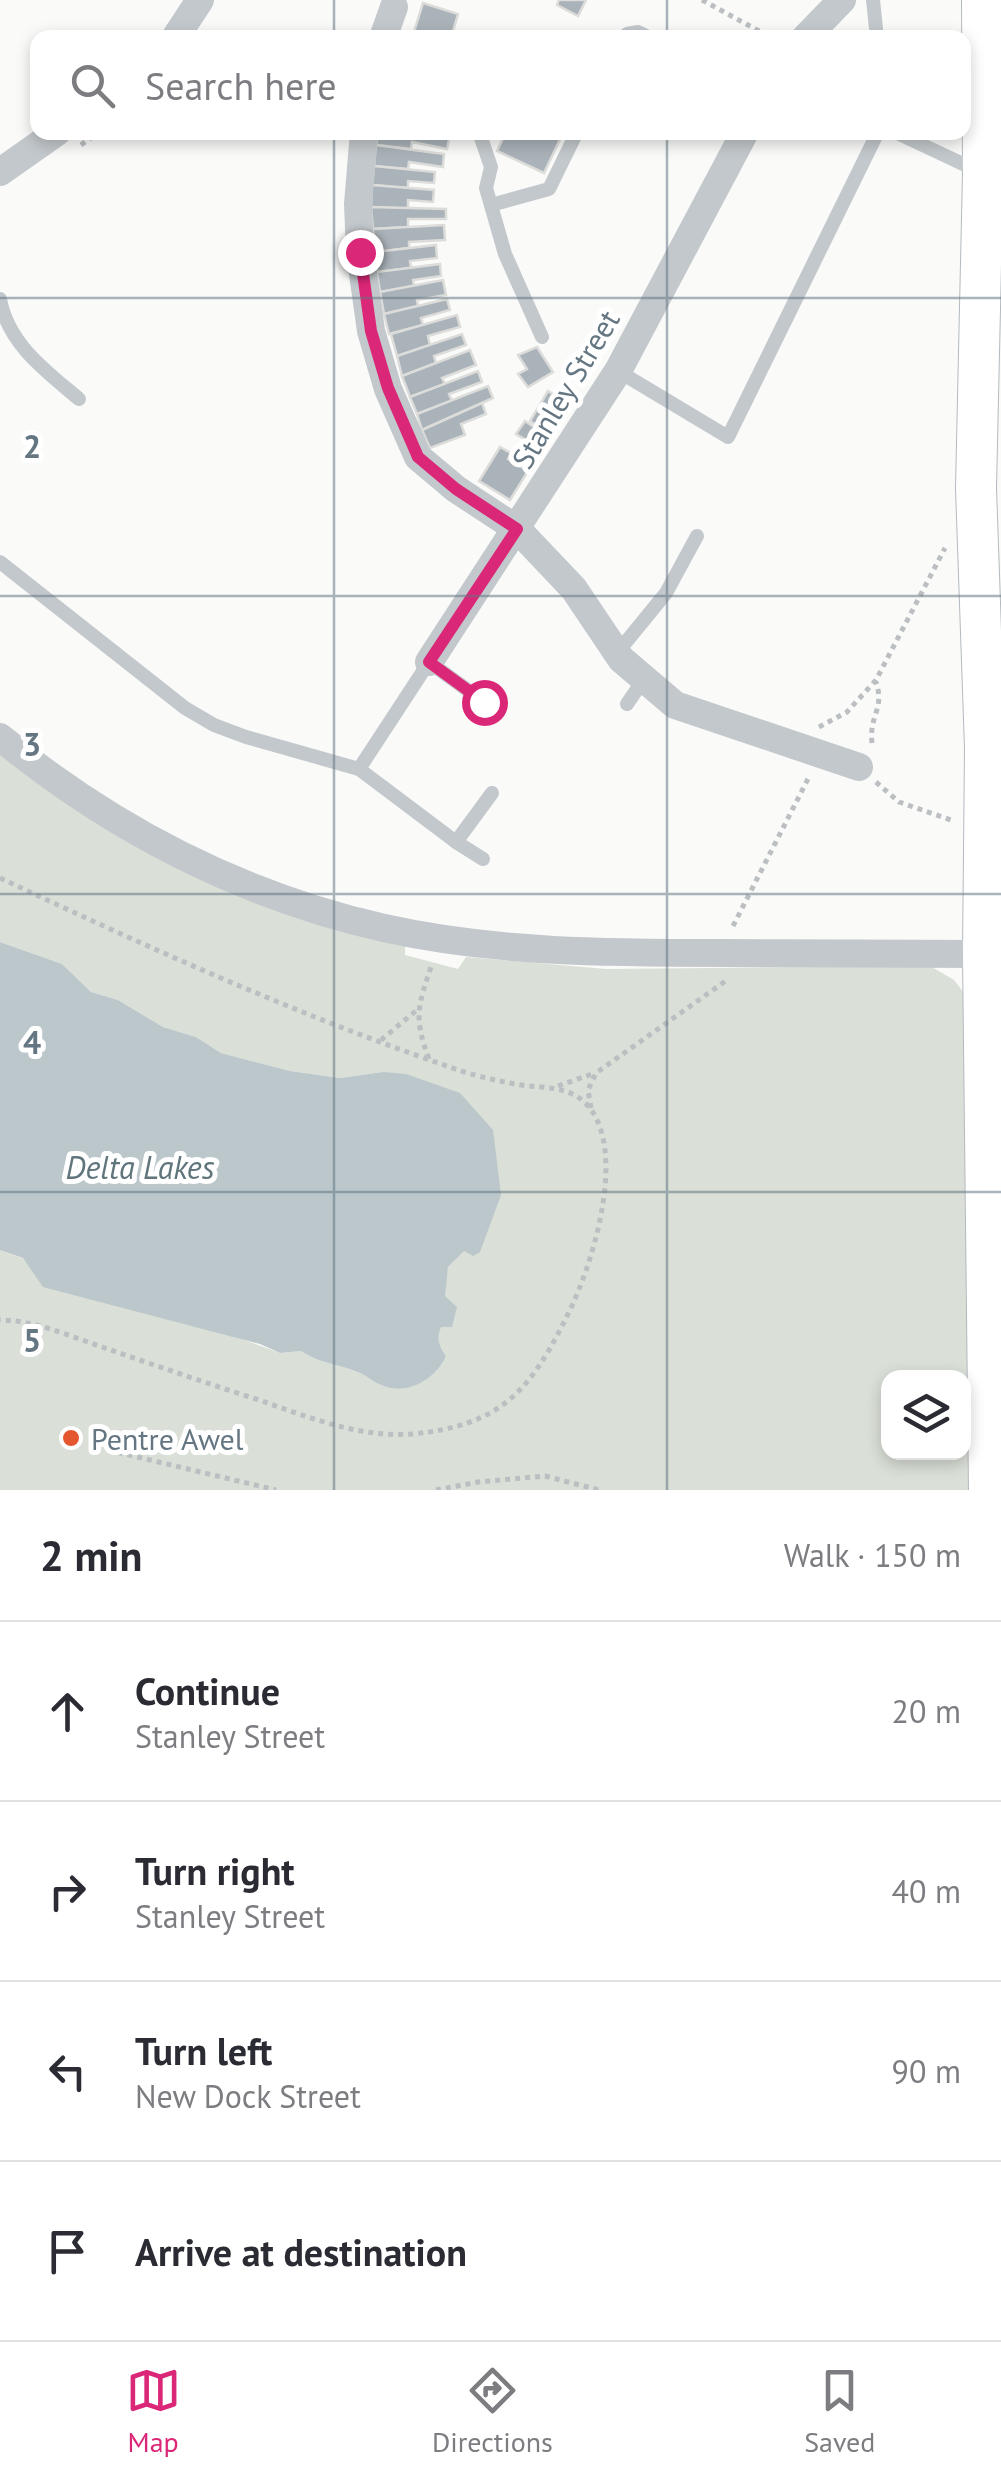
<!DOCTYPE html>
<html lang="en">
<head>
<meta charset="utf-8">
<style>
  :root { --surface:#fff; --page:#f7f7f7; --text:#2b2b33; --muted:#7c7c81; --line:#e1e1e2; --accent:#db2777 }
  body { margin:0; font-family:"PT Sans",sans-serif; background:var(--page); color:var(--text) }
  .controls { position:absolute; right:30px; bottom:30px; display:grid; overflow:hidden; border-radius:20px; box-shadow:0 5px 15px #0003 }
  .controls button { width:90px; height:90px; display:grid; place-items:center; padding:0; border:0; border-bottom:2px solid var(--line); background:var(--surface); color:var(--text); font:50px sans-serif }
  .stop { position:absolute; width:30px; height:30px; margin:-22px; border:8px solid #db2777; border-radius:50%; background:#fff }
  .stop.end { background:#db2777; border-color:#fff; box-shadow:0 2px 10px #0008 }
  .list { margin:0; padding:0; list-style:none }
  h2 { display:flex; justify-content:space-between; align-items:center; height:130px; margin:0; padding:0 40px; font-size:42px }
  h2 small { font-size:32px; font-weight:400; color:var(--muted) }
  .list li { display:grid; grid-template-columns:65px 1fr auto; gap:30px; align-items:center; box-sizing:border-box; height:180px; padding:0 40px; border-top:2px solid var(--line) }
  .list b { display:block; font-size:38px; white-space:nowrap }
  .list p { margin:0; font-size:32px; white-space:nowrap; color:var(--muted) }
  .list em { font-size:32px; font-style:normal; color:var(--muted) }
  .icon { flex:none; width:55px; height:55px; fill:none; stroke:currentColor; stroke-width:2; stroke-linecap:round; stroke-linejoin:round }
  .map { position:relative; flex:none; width:1001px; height:1490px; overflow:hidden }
  .search { position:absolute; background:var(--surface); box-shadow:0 5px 15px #0003; left:30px; right:30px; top:30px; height:110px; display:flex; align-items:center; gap:25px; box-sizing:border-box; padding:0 35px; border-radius:20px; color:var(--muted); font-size:38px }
  .sheet { height:850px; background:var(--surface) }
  nav { display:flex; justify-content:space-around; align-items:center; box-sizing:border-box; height:140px; border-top:2px solid var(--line); background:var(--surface); font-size:28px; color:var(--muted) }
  nav a { display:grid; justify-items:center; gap:5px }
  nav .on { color:var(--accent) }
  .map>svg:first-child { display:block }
</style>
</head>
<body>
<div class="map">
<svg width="1001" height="1490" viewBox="0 0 1001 1490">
  <rect width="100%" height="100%" fill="#fafaf8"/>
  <path fill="#dadfd7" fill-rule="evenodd" d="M0,750L36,779L405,945V955L458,969L466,957L606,969L930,966L954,980L968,998L975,1490H0V1250L280,1353L301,1351C320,1364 339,1364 360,1373C367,1376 373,1382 381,1385C406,1394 436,1381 446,1356L438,1343V1334L448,1267L464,1250L383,1072L340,1078L290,1071L221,1053L196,1037L163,1027L118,1000L91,992L62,964L0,942ZM888,1378H964V1452H888Z"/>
  <path fill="#bbc7cb" d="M0,942L62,964L91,992L118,1000L163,1027L196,1037L221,1053L290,1071L340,1078L383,1072L406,1074L460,1093L493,1130L501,1195L480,1252L473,1256L464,1251L448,1267L445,1296L457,1307L452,1327H441C436,1339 439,1346 446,1356C436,1380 406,1396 381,1385C373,1382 367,1376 360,1373C339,1364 320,1364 301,1351L280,1353L260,1344L43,1287L23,1258L0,1250Z"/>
  <g fill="#aab3b9" stroke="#dcdcda" stroke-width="2.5">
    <polygon points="559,0 586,0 578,16 557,5"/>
    <polygon points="423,3 458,14 451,38 430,38 414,32"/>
    <polygon points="379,132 435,132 450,135 447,149 412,142 411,149 376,145"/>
    <polygon points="506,132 557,132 562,135 544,173 497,151"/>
    <polygon points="376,145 444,154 443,167 409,162 408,169 374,166"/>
    <polygon points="374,166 435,172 434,183 408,181 408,188 372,185"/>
    <polygon points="372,185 434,190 433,202 408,200 408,209 371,207"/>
    <polygon points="371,207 446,209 446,219 408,219 408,227 373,229"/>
    <polygon points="444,225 445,240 409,242 409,248 375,252 373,229"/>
    <polygon points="436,245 437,258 410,261 411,268 377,272 375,252"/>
    <polygon points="440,264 441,276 413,280 414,286 380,292 377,272"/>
    <polygon points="443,280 446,295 417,300 418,306 384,314 380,292"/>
    <polygon points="447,299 450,310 421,318 423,325 389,334 384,314"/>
    <polygon points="457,315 460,327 428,336 430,345 397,356 391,334"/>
    <polygon points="462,334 466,345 434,356 436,363 402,376 397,356"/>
    <polygon points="537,347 553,372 528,387 518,374 527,369 518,355"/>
    <polygon points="470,350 476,365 442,378 445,384 410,397 402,376"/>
    <polygon points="478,371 482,382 449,394 452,401 417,414 410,397"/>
    <polygon points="488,386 493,398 422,430 417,414"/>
    <polygon points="548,391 570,405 551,435 530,421"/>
    <polygon points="482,403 486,414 461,424 465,435 430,448 422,430"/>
    <polygon points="525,421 550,438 533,463 518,453 526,440 516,434"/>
    <polygon points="500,447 511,453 508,459 528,471 510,500 479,481"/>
  </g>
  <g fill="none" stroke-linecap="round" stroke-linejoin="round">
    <defs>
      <polyline id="secondary" points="982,0 983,173 976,488 985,748 983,954 989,1490"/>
    </defs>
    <use href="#secondary" stroke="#b3babf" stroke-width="42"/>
    <g stroke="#bbbfc2" stroke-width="5" stroke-dasharray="5 5" stroke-linecap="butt">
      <polyline points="702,0 772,38"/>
      <polyline points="81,145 99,132"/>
      <polyline points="819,727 847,712 876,680 945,548"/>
      <path d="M872,743C869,714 885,710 876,682"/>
      <polyline points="876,782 899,802 954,821"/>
      <path d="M0,878C145,946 293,1013 444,1065C465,1073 488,1079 510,1083C540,1090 572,1082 592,1111C625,1160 592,1266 568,1314C531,1390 501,1426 412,1434C359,1438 308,1417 259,1400C206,1383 154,1365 102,1347C70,1336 33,1320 0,1320"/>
      <polyline points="733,926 810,775"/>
      <polyline points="381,1040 417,1010"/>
      <path d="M429,1059C413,1016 418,1006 432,964"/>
      <polyline points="558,1086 595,1073"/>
      <polyline points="591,1108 588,1090 596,1073 727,980"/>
      <polyline points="108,1450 276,1490"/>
      <polyline points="436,1490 478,1482 545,1476 599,1490"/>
    </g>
    <g stroke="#c3c8cc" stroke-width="14">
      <polyline points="873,0 877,38"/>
      <polyline points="624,38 627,34 638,32 650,38"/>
      <polyline points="479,132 491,167 486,188 505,254 542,337"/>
      <polyline points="895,132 980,172"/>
      <polyline points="491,205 549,189 577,132"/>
      <path d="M0,299C8,344 46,371 79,399"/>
      <polyline points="618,371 728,437 878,132"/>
      <polyline points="0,562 185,708 214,725 246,737 359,769"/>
      <polyline points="617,653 666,593 697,536"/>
      <polyline points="627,704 644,679"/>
      <polyline points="456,842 359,769 429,662 484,702"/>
      <polyline points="483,859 456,842 492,793"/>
    </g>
    <g stroke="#c3c8cc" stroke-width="28">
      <polyline points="175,38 200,0"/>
      <polyline points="383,38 394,7"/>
      <polyline points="805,38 842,0"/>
      <polyline points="364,132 358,204 360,252 371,331 388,389 418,457 456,489 517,529 574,589 621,659 675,705 859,767"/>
      <polyline points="0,172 57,132"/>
      <polyline points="429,662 618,371 745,132"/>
      <path d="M0,737C112,829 242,896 384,928C496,953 611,953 725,953C811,953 897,954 983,954"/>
    </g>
    <use href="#secondary" stroke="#fff" stroke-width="40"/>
  </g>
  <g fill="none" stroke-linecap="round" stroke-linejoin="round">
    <polyline stroke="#db2777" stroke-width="12" points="360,252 371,331 388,388 418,457 456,489 517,529 429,662 484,702"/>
  </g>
  <path fill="none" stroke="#657683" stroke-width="2.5" stroke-opacity="0.55" d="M334,0V38M667,0V38M334,132V1490M667,132V1490M0,298H1001M0,596H1001M0,894H1001M0,1192H1001"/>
  <circle fill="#e4572e" stroke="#fff" stroke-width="4" cx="71" cy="1438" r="10"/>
  <g text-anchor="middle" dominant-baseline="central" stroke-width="10" stroke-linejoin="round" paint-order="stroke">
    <g font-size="30" fill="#657683" stroke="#fff">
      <text transform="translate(565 389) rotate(-59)">Stanley Street</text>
    </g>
    <g font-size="30" fill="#657683" stroke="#fff" text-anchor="start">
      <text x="91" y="1438">Pentre Awel</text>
    </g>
    <g font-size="32" font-style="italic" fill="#60757c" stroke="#fff">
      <text x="140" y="1167">Delta Lakes</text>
    </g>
  </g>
  <g font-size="32" text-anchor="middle" font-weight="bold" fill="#657683" stroke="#fff" stroke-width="10" stroke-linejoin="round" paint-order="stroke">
    <text x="32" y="458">2</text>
    <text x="32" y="756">3</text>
    <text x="32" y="1054">4</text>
    <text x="32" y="1352">5</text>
  </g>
</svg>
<div class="controls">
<button><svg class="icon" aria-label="layers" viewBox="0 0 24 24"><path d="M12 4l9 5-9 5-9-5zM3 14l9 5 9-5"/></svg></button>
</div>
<div class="stop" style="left:484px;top:702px"></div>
<div class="stop end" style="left:360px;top:252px"></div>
<div class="search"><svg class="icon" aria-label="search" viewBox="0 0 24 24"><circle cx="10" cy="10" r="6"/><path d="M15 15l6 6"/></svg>Search here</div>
</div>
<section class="sheet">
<h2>2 min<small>Walk · 150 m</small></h2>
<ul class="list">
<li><svg class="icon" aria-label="ahead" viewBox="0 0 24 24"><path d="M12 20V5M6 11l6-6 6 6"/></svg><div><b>Continue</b><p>Stanley Street</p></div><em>20 m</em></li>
<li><svg class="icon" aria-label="right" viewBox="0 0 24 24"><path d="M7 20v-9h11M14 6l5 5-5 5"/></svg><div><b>Turn right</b><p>Stanley Street</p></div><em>40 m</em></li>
<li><svg class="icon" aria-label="left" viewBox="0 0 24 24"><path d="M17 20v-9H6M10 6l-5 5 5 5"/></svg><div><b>Turn left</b><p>New Dock Street</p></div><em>90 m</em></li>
<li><svg class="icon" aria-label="arrive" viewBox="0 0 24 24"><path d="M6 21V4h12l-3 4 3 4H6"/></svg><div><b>Arrive at destination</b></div></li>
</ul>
</section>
<nav>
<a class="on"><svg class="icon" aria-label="map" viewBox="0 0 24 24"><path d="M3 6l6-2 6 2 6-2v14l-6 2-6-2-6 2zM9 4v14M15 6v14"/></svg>Map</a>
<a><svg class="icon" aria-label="directions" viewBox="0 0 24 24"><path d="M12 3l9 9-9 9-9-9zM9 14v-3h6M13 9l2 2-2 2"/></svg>Directions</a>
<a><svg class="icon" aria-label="saved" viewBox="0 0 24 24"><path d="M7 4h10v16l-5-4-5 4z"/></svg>Saved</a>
</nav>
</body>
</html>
